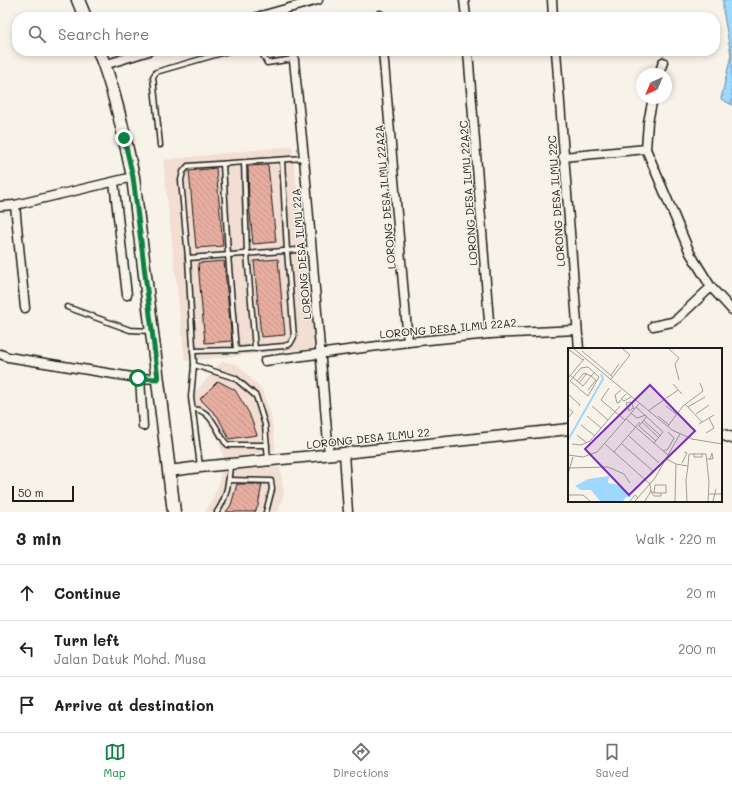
<!DOCTYPE html>
<html lang="en">
<head>
<meta charset="utf-8">
<style>
  :root { --surface:#fff; --page:#f6f6f6; --text:#202124; --muted:#757577; --line:#e0e0e0; --accent:#0b8043 }
  body { margin:0; font-family:Mali,sans-serif; background:var(--page); color:var(--text) }
  .compass { position:absolute; left:636px; top:68px; width:36px; height:36px; border-radius:50%; background:var(--surface); box-shadow:0 2px 6px #0003; rotate:224deg }
  .scale { position:absolute; left:12px; bottom:10px; width:62px; box-sizing:border-box; padding-left:4px; border:2px solid #1c1c1c; border-top:0; font-size:11px; line-height:14px; white-space:nowrap; color:#1c1c1c; -webkit-text-stroke:3px #f7f3e8; paint-order:stroke }
  .stop { position:absolute; width:12px; height:12px; margin:-9px; border:3px solid #0b8043; border-radius:50%; background:#fff }
  .stop.end { background:#0b8043; border-color:#fff; box-shadow:0 1px 4px #0008 }
  .list { margin:0; padding:0; list-style:none }
  h2 { display:flex; justify-content:space-between; align-items:center; height:52px; margin:0; padding:0 16px; font-size:17px }
  h2 small { font-size:13px; font-weight:400; color:var(--muted) }
  .list li { display:grid; grid-template-columns:26px 1fr auto; gap:12px; align-items:center; box-sizing:border-box; height:56px; padding:0 16px; border-top:1px solid var(--line) }
  .list b { display:block; font-size:15px; white-space:nowrap }
  .list p { margin:0; font-size:13px; white-space:nowrap; color:var(--muted) }
  .list em { font-size:13px; font-style:normal; color:var(--muted) }
  .icon { flex:none; width:22px; height:22px; fill:none; stroke:currentColor; stroke-width:2; stroke-linecap:round; stroke-linejoin:round }
  .map { position:relative; flex:none; width:732px; height:512px; overflow:hidden }
  .search { position:absolute; background:var(--surface); box-shadow:0 2px 6px #0003; left:12px; right:12px; top:12px; height:44px; display:flex; align-items:center; gap:10px; box-sizing:border-box; padding:0 14px; border-radius:16px; color:var(--muted); font-size:15px }
  .sheet { height:220px; background:var(--surface) }
  nav { display:flex; justify-content:space-around; align-items:center; box-sizing:border-box; height:56px; border-top:1px solid var(--line); background:var(--surface); font-size:11px; color:var(--muted) }
  nav a { display:grid; justify-items:center; gap:2px }
  nav .on { color:var(--accent) }
  .map>svg:first-child { display:block }
</style>
</head>
<body>
<div class="map">
<svg width="732" height="512" viewBox="0 0 732 512">
  <defs>
    <pattern id="water-ripples" width="26" height="14" patternUnits="userSpaceOnUse"><rect width="26" height="14" fill="#9ed8ff"/><path d="M2 4q2-2 4 0t4 0M15 11q2-2 4 0t4 0" fill="none" stroke="#88b9da"/></pattern>
    <pattern id="building-back-hatch" width="6" height="6" patternUnits="userSpaceOnUse"><rect width="6" height="6" fill="#e7aea0"/><path d="M-1 5l2 2M0 0l6 6M5-1l2 2" fill="none" stroke="#c69589"/></pattern>
  </defs>
  <rect width="100%" height="100%" fill="#f7f3e8"/>
  <filter id="ink" filterUnits="userSpaceOnUse"><feTurbulence type="fractalNoise" baseFrequency=".025" numOctaves="2"/><feDisplacementMap in="SourceGraphic" scale="8" xChannelSelector="R" yChannelSelector="G"/><feConvolveMatrix kernelMatrix="1 2 1 2 8 2 1 2 1" color-interpolation-filters="sRGB"/></filter>
  <g filter="url(#ink)">
    <g fill="#f2ded2">
      <polygon points="292,146 315,348 185,361 163,160"/>
      <polygon points="223,361 238,365 263,391 271,416 276,450 224,459 219,442 204,417 186,402"/>
      <polygon points="280,467 284,493 278,512 205,512 210,504 218,487 221,471"/>
    </g>
    <polygon fill="url(#water-ripples)" stroke="#6a8da4" points="723,0 732,0 732,105 721,99 731,55 723,10"/>
    <g fill="url(#building-back-hatch)" stroke="#1c1c1c">
      <polygon points="268,165 276,242 253,244 249,203 248,166"/>
      <polygon points="216,168 223,246 196,248 189,171"/>
      <polygon points="278,259 285,335 261,337 254,261"/>
      <polygon points="224,261 232,341 205,343 198,263"/>
      <polygon points="218,381 235,390 249,413 257,435 229,439 218,417 200,399"/>
      <polygon points="237,484 262,484 258,506 255,512 226,512 231,505"/>
    </g>
    <g fill="none" stroke-linecap="round" stroke-linejoin="round">
      <defs>
        <g id="service">
          <polyline points="261,51 267,63 293,59"/>
          <polyline points="160,145 153,77 156,72 229,51"/>
          <polyline points="244,163 247,254 255,349"/>
          <polyline points="223,164 228,255 236,350"/>
          <polyline points="188,258 311,249"/>
          <polyline points="67,307 130,330 150,331"/>
          <polyline points="193,351 236,350 284,346 290,344 294,337 287,251 282,160"/>
          <polyline points="194,365 235,378 256,396 265,425 268,460"/>
          <path d="M193,409C211,410 216,429 225,442L228,445H267"/>
          <polyline points="200,466 191,397 194,365 188,258 181,180 183,172 188,166 304,158"/>
          <polyline points="229,480 271,481 272,489 266,512"/>
          <path d="M217,512C227,498 229,481 230,464"/>
        </g>
        <g id="minor">
          <polyline points="464,0 466,17"/>
          <polyline points="552,0 553,17"/>
          <polyline points="380,15 380,17"/>
          <polyline points="257,17 318,0"/>
          <polyline points="293,51 304,158 329,455"/>
          <polyline points="383,51 408,342"/>
          <polyline points="468,51 490,334"/>
          <polyline points="556,51 579,349"/>
          <polyline points="104,65 149,51"/>
          <polyline points="659,74 663,62"/>
          <polyline points="653,98 648,122 646,149 690,253 711,287 732,310"/>
          <polyline points="563,157 646,149"/>
          <polyline points="114,182 127,295"/>
          <polyline points="15,205 25,308"/>
          <polyline points="0,206 15,205 133,177"/>
          <polyline points="653,326 672,322 678,318 711,287"/>
          <polyline points="0,354 8,357 138,378 158,379"/>
          <polyline points="265,361 408,342 490,334 577,330"/>
          <polyline points="140,378 143,426"/>
          <polyline points="344,453 348,512"/>
        </g>
        <g id="tertiary">
          <polyline points="721,434 732,438"/>
          <polyline points="169,471 200,467 344,453 569,429"/>
        </g>
        <g id="secondary">
          <polyline points="78,0 85,17"/>
          <path d="M99,51C115,91 124,135 133,177L174,512"/>
        </g>
      </defs>
      <use href="#service" stroke="#1c1c1c" stroke-width="7"/>
      <use href="#minor" stroke="#1c1c1c" stroke-width="11"/>
      <use href="#tertiary" stroke="#1c1c1c" stroke-width="13"/>
      <use href="#secondary" stroke="#1c1c1c" stroke-width="15"/>
      <use href="#service" stroke="#f7f3e8" stroke-width="4"/>
      <use href="#minor" stroke="#f7f3e8" stroke-width="8"/>
      <use href="#tertiary" stroke="#f7f3e8" stroke-width="10"/>
      <use href="#secondary" stroke="#f7f3e8" stroke-width="12"/>
    </g>
  </g>
  <g fill="none" stroke-linecap="round" stroke-linejoin="round" filter="url(#ink)">
    <polyline stroke="#0b8043" stroke-width="5" points="124,138 133,177 158,379 138,378"/>
  </g>
  <g text-anchor="middle" dominant-baseline="central" stroke-width="3" stroke-linejoin="round" paint-order="stroke">
    <g font-size="11" fill="#1c1c1c" stroke="#f7f3e8">
      <text transform="translate(468 193) rotate(-94)">LORONG DESA ILMU 22A2C</text>
      <text transform="translate(385 197) rotate(-95)">LORONG DESA ILMU 22A2A</text>
      <text transform="translate(556 201) rotate(-94)">LORONG DESA ILMU 22C</text>
      <text transform="translate(301 254) rotate(-95)">LORONG DESA ILMU 22A</text>
      <text transform="translate(448 328) rotate(-5)">LORONG DESA ILMU 22A2</text>
      <text transform="translate(368 438) rotate(-6)">LORONG DESA ILMU 22</text>
    </g>
  </g>
  <g transform="translate(568 348)">
    <rect width="154" height="154" fill="#f7f3e8"/>
    <path d="M41,128L40,135L53,137L63,149H58L55,153H32L23,142H13L7,138L20,131Z" fill="#9ed8ff"/>
    <path fill="none" stroke="#9ed8ff" stroke-width="2" d="M0,92L35,31L33,26"/>
    <path fill="none" stroke="#9f9d96" stroke-width="1" d="M0,1L15,12M6,1L104,82L124,91L154,96M101,1L111,10L107,16L111,32M14,3L45,29M20,19L31,29L20,48L2,33L13,20ZM2,27L15,38L23,28L29,33M43,27L51,16M0,30L16,11M43,31L62,7L55,1M9,33L16,25L23,28L27,24M11,35L19,25M105,36L114,46M41,40L33,52L57,72M20,42L28,32M0,46L12,57L11,58M58,46L53,51L56,53L63,49M52,52V54L49,55L47,47L53,42M117,56L134,74M24,58L40,72M98,58L108,66M68,59L95,84L86,95M120,59L137,49M0,60L5,64L0,70M65,60L61,63L58,55L63,54L66,61M80,63L110,42M63,65L69,70L78,67M128,66L141,57M19,68L33,80M79,68L71,78L88,93M90,68L101,77M58,71L100,107M75,72L93,88M74,74L91,90M131,76L146,67M13,77L27,88M100,78L115,58L135,43L132,35M138,85L146,80L141,70M9,87L19,95M61,88L91,115M4,96L13,97L22,93L52,58M37,96L82,136L83,143L77,153M54,96L85,123M95,103L100,101L106,90L100,84M46,104L72,74M126,105V109H134V105M0,107L15,109L29,104L71,56M98,111L108,116L120,118L118,132L119,153M139,111H145L144,105L142,111M114,115L119,105L116,104M120,118L121,106H138L141,134L140,153M0,120L40,119L56,126L62,135M0,126L5,109M83,143L86,145H98V137H87L86,145M83,144L86,148H93V145M141,146H154M0,147H15L22,153M62,153L67,147L70,150M67,153L87,130L112,86M107,153L108,116M145,153L148,141"/>
    <path fill="#7b2cbf" fill-opacity="0.15" stroke="#7b2cbf" stroke-width="2" d="M82,37L127,83L61,147L17,101Z"/>
    <rect width="154" height="154" fill="none" stroke="#1c1c1c" stroke-width="2"/>
  </g>
</svg>
<svg class="compass" viewBox="-18 -18 36 36"><path d="M0-13l5 13h-10z" fill="#e53935"/><path d="M0 13l5-13h-10z" fill="#757577"/></svg>
<div class="scale">50 m</div>
<div class="stop" style="left:138px;top:378px"></div>
<div class="stop end" style="left:124px;top:138px"></div>
<div class="search"><svg class="icon" aria-label="search" viewBox="0 0 24 24"><circle cx="10" cy="10" r="6"/><path d="M15 15l6 6"/></svg>Search here</div>
</div>
<section class="sheet">
<h2>3 min<small>Walk · 220 m</small></h2>
<ul class="list">
<li><svg class="icon" aria-label="ahead" viewBox="0 0 24 24"><path d="M12 20V5M6 11l6-6 6 6"/></svg><div><b>Continue</b></div><em>20 m</em></li>
<li><svg class="icon" aria-label="left" viewBox="0 0 24 24"><path d="M17 20v-9H6M10 6l-5 5 5 5"/></svg><div><b>Turn left</b><p>Jalan Datuk Mohd. Musa</p></div><em>200 m</em></li>
<li><svg class="icon" aria-label="arrive" viewBox="0 0 24 24"><path d="M6 21V4h12l-3 4 3 4H6"/></svg><div><b>Arrive at destination</b></div></li>
</ul>
</section>
<nav>
<a class="on"><svg class="icon" aria-label="map" viewBox="0 0 24 24"><path d="M3 6l6-2 6 2 6-2v14l-6 2-6-2-6 2zM9 4v14M15 6v14"/></svg>Map</a>
<a><svg class="icon" aria-label="directions" viewBox="0 0 24 24"><path d="M12 3l9 9-9 9-9-9zM9 14v-3h6M13 9l2 2-2 2"/></svg>Directions</a>
<a><svg class="icon" aria-label="saved" viewBox="0 0 24 24"><path d="M7 4h10v16l-5-4-5 4z"/></svg>Saved</a>
</nav>
</body>
</html>
